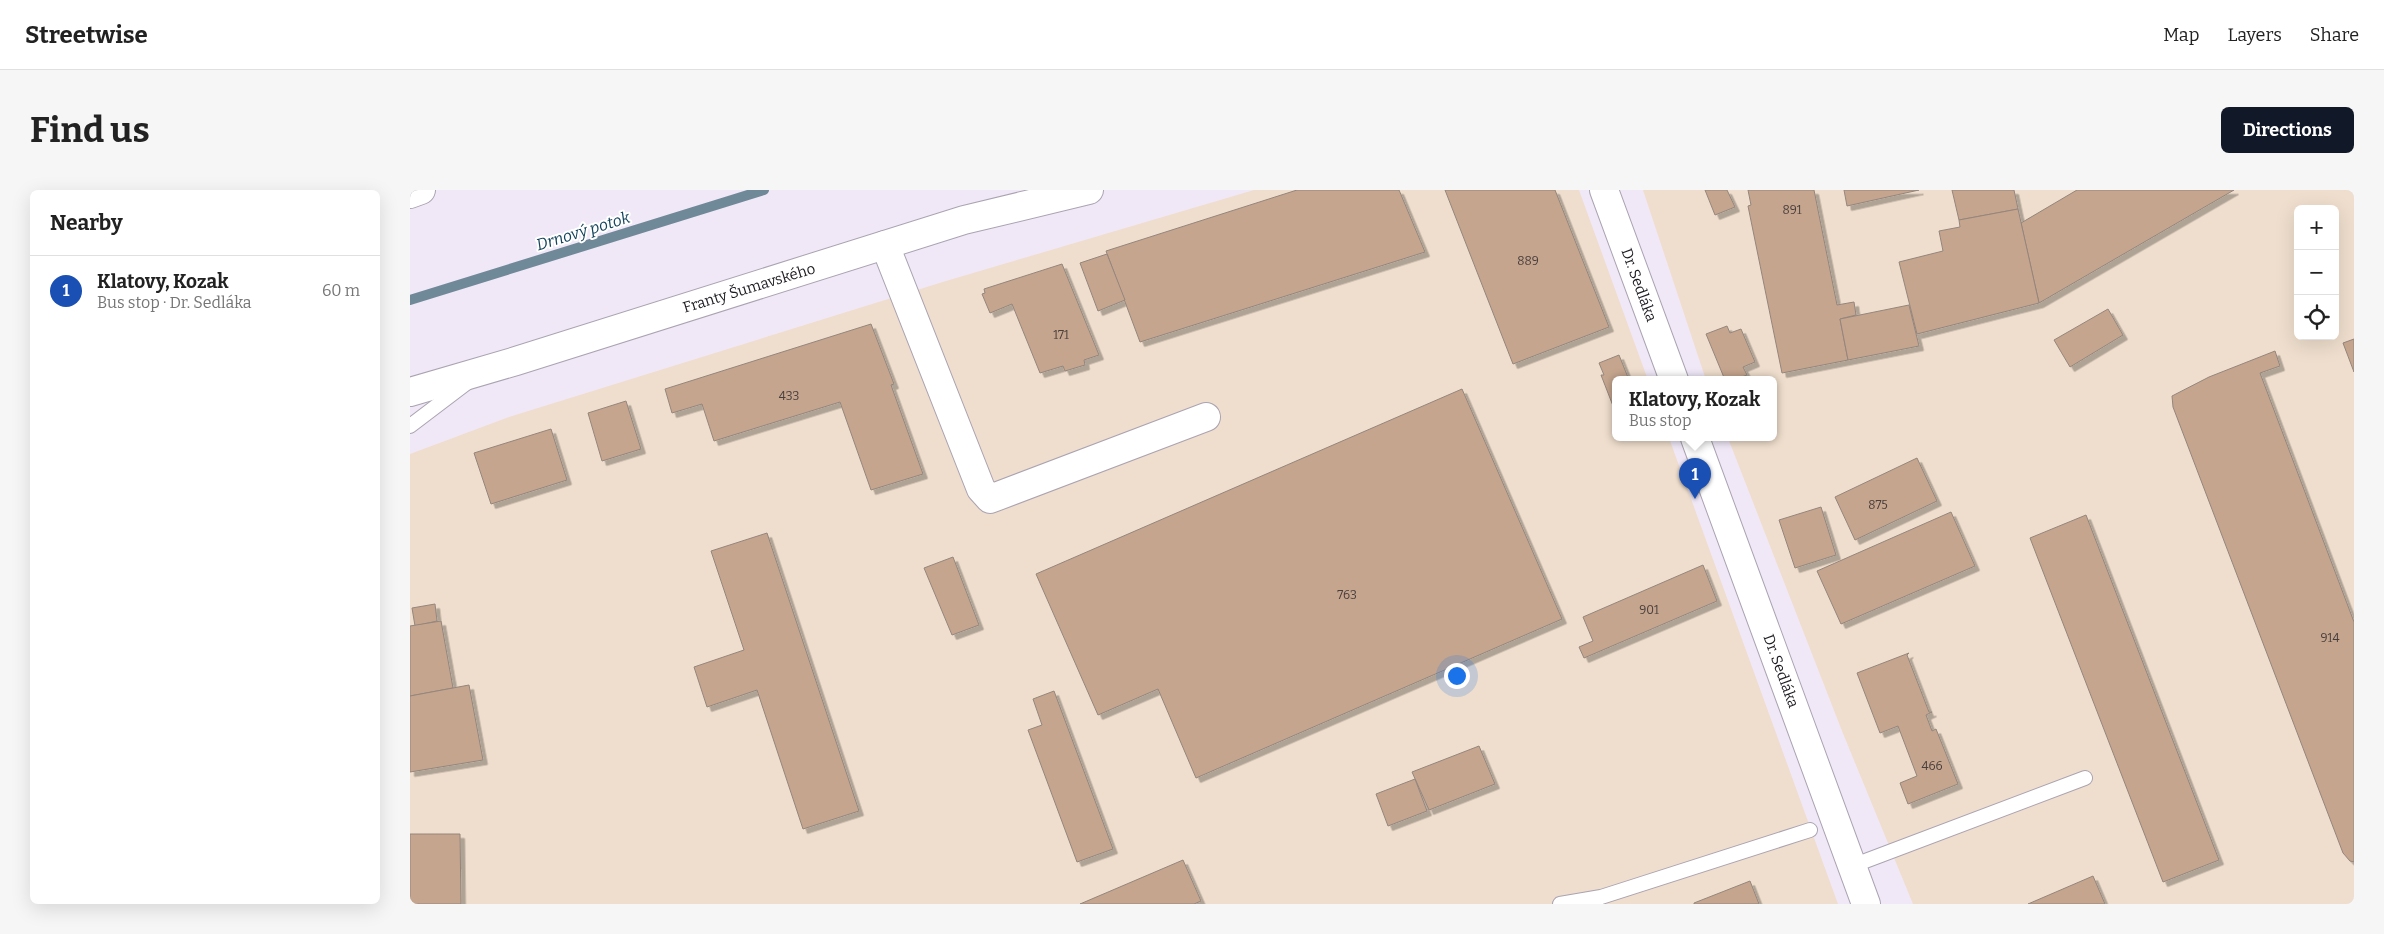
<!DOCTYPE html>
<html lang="en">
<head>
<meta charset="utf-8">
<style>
  :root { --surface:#fff; --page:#f6f6f6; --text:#222; --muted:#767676; --line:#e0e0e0; --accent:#111827 }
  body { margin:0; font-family:Bitter,serif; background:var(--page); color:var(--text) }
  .controls { position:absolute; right:15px; top:15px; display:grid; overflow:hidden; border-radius:8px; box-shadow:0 5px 20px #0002 }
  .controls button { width:45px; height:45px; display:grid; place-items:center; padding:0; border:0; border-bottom:1px solid var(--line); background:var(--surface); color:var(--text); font:25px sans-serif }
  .you { position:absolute; left:1046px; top:485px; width:18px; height:18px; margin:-12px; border:4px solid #fff; border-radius:50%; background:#1a73e8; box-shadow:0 0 0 8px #1a73e833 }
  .badge { display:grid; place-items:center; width:32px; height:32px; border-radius:50%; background:var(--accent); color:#fff; font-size:16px; font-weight:700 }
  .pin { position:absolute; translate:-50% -41px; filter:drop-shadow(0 1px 2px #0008) }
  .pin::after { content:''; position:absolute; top:26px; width:18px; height:15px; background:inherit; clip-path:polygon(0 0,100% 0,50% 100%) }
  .popup { position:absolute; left:1202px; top:186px; width:165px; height:65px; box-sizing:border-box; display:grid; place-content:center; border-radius:8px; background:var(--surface); filter:drop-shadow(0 1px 4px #0005); font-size:16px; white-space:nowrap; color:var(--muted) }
  .popup b { font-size:19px; color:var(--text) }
  .popup::after { content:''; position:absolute; left:50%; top:100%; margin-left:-10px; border:10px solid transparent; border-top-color:var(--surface) }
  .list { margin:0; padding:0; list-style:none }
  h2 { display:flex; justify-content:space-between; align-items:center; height:65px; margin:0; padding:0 20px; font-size:21px }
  h2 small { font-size:16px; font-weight:400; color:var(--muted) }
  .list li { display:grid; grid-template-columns:32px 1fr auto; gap:15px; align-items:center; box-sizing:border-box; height:70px; padding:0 20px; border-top:1px solid var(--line) }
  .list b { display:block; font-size:19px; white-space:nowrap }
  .list p { margin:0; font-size:16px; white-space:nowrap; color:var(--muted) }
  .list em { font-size:16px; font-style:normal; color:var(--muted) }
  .icon { flex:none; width:28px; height:28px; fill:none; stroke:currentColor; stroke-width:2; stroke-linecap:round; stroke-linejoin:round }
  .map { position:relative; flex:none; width:1944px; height:714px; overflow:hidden; border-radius:8px }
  header { display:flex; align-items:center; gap:30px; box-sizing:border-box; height:70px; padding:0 25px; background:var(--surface); border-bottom:1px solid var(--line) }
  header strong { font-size:24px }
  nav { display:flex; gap:28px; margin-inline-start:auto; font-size:18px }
  .intro { display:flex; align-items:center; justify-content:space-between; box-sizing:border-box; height:120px; padding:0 30px }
  h1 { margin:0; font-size:35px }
  .button { padding:12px 22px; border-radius:8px; background:var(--accent); color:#fff; font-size:18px; font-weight:700 }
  main { display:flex; gap:30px; padding:0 30px }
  aside { flex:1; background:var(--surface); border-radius:8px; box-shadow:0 5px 20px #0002 }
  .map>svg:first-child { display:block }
</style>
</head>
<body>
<header>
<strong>Streetwise</strong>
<nav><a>Map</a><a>Layers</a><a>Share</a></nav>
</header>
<div class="intro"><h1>Find us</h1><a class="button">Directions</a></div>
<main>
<aside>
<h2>Nearby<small></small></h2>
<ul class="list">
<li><span class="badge" style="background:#1a4fb4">1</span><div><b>Klatovy, Kozak</b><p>Bus stop · Dr. Sedláka</p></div><em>60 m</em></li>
</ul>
</aside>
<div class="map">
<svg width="1944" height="714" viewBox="0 0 1944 714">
  <defs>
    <filter id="shadow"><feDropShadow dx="4.5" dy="4.5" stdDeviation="0" flood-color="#0004"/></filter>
  </defs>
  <rect width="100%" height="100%" fill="#f0e8f7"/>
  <g fill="#efdecd" fill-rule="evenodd">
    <polygon points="844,0 1169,0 1238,190 1206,190 1206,248 1259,248 1428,714 0,714 0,264 99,227 536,91"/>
    <path d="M1233,0H1944V714H1503L1432,541L1318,248H1364V190H1296ZM1888,19H1925V146H1888Z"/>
  </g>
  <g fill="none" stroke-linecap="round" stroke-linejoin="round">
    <polyline stroke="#708999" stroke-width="10" points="0,110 354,0"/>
  </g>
  <g fill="#c5a58e" stroke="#94867d" filter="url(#shadow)">
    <polygon points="887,0 989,0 1015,62 730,152 696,61"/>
    <polygon points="1035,0 1145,0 1199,137 1103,174"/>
    <polygon points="1295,0 1317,0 1325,17 1305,25"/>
    <polygon points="1338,0 1404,0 1427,115 1444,112 1446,125 1430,129 1438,170 1372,183 1338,16 1341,15"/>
    <polygon points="1434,0 1509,0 1437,16"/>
    <polygon points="1542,0 1604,0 1608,19 1549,30"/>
    <polygon points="1667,0 1824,0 1629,113 1611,33"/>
    <polygon points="1608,19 1629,113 1507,144 1489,72 1533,61 1529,41 1550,37 1549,30"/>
    <polygon points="697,64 715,110 688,121 670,73"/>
    <polygon points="652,74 689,165 674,170 675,175 655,181 653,176 630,183 602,114 580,123 572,104 575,103 574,99"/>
    <polygon points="1499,115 1509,156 1438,170 1430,129"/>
    <polygon points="1698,119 1713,145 1660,177 1644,150"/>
    <polygon points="461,134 484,194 481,195 513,284 461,300 430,212 304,251 292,214 262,223 255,199"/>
    <polygon points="1317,136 1320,143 1331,139 1345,172 1333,177 1337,185 1324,190 1315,190 1296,144"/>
    <polygon points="1944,149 1944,182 1933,153"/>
    <polygon points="1865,161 1870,176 1850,183 1944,432 1944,672 1940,671 1933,663 1763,217 1762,206 1799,187"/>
    <polygon points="1209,165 1219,190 1206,190 1205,221 1191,185 1194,185 1189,173"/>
    <polygon points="1052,199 1152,429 786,588 748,499 688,525 626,384"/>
    <polygon points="216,211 231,259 192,271 178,223"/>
    <polygon points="141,239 157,290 81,314 64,263"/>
    <polygon points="1507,268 1527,311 1445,350 1425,307"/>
    <polygon points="1411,317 1426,365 1385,378 1369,330"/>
    <polygon points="1541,322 1565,376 1431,434 1407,381"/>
    <polygon points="1676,325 1809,670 1753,692 1620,348"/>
    <polygon points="357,343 449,621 393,639 347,500 297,517 284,477 334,460 301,361"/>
    <polygon points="543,367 569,435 542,445 514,378"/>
    <polygon points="1293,375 1307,411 1174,468 1169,457 1183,451 1173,427"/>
    <polygon points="25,414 27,431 5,436 2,418"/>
    <polygon points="31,431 43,498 0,506 0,436"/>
    <polygon points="1499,463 1497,465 1519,522 1522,522 1516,525 1522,541 1526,539 1548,594 1498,614 1490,593 1507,586 1488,536 1470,543 1447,483"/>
    <polygon points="59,495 73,570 0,582 0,506"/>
    <polygon points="644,501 703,659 667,672 618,540 632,535 623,509"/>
    <polygon points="1069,556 1085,594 1019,620 1002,582"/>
    <polygon points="1005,589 1017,621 978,636 966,604"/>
    <polygon points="0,644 50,644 51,714 0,714"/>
    <polygon points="773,670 791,711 784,714 670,714"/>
    <polygon points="1683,686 1695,714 1618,714"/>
    <polygon points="1340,691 1349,714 1284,714 1284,713"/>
  </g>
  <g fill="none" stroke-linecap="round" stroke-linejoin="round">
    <defs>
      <g id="service">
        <polyline points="0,236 58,192"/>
        <polyline points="1442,676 1675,588"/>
        <polyline points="1150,714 1191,707 1400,640"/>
      </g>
      <g id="minor">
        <polyline points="475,55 571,299 580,309 796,227"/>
        <polyline points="0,202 106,171 554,30 679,0"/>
      </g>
      <g id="tertiary">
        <polyline points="1194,0 1264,190"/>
        <polyline points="0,4 11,0"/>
        <polyline points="1285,248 1456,714"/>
      </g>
    </defs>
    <use href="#service" stroke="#aaa3b1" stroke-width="16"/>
    <use href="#minor" stroke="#aaa3b1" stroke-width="30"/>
    <use href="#tertiary" stroke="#aaa3b1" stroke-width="30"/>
    <use href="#service" stroke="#fff" stroke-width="14"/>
    <use href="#minor" stroke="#fff" stroke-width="28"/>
    <use href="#tertiary" stroke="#fff" stroke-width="28"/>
  </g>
  <g text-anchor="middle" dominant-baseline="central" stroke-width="4" stroke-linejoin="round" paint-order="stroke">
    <g font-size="12" fill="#483e3c">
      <text x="1382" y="20">891</text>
      <text x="1118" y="71">889</text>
      <text x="651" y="145">171</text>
      <text x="379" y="206">433</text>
      <text x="1468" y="315">875</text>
      <text x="937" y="405">763</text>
      <text x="1239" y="420">901</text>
      <text x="1920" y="448">914</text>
      <text x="1522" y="576">466</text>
    </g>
    <g font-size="15" fill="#1e1b21" stroke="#fff">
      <text transform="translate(1229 95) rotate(70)">Dr. Sedláka</text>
      <text transform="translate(339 98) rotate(-17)">Franty Šumavského</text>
      <text transform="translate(1371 481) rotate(70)">Dr. Sedláka</text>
    </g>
    <g font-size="16" font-style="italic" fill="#13435a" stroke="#fff">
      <text transform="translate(173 41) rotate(-17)">Drnový potok</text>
    </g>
  </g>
</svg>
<div class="controls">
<button>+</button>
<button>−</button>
<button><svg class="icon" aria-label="locate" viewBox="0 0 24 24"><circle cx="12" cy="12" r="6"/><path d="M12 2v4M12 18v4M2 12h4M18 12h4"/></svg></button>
</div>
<div class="you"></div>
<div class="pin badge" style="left:1285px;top:309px;background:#1a4fb4">1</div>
<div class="popup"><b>Klatovy, Kozak</b>Bus stop</div>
</div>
</main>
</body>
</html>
